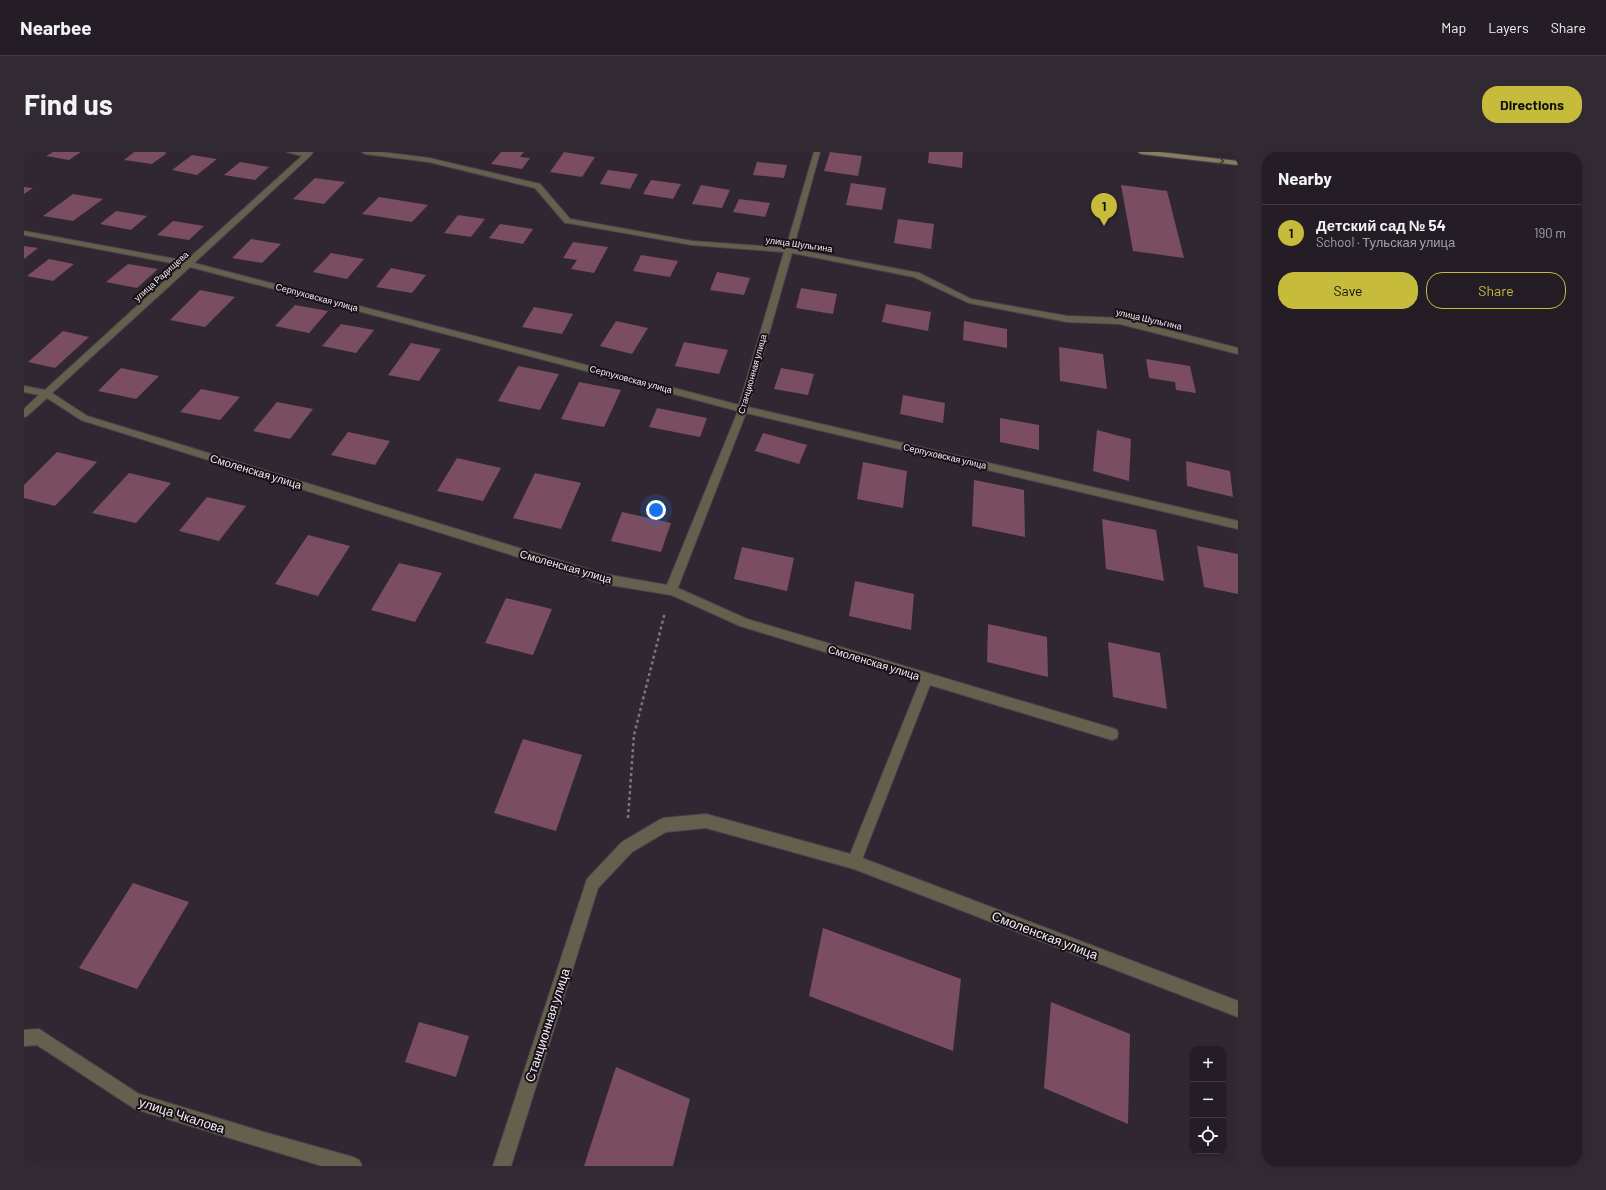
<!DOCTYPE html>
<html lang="en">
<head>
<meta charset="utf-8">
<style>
  :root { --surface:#251d26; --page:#312a32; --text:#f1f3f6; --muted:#a3a2a7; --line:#423b43; --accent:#c7bb3c }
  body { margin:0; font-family:Barlow,sans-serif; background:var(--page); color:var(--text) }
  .controls { position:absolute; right:12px; bottom:12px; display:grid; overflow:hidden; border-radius:8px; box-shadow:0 1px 3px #0004 }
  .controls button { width:36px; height:36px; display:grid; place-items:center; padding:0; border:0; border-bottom:1px solid var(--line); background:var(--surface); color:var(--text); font:20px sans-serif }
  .you { position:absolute; left:632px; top:358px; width:14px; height:14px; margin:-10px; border:3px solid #fff; border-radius:50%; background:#1a73e8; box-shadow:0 0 0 6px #1a73e833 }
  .badge { display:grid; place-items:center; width:26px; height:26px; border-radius:50%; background:var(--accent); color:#111; font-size:13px; font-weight:700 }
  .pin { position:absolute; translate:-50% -33px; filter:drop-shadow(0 1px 2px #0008) }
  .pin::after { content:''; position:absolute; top:21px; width:14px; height:12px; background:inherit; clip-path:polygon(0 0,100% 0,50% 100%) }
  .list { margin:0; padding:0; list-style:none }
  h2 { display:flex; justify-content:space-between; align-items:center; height:52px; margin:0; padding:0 16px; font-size:17px }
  h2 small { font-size:13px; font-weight:400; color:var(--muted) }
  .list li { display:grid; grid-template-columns:26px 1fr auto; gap:12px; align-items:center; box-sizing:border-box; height:56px; padding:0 16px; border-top:1px solid var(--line) }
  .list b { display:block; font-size:15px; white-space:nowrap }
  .list p { margin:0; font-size:13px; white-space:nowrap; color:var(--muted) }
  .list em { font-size:13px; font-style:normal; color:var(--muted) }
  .actions { display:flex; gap:8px; padding:12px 16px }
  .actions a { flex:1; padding:9px 0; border:1px solid var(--accent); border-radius:16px; text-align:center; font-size:14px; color:var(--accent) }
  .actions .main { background:var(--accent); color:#111 }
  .icon { flex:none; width:22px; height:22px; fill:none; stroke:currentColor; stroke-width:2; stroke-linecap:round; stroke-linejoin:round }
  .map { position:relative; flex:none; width:1214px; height:1014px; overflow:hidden; border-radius:16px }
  header { display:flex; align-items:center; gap:24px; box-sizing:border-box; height:56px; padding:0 20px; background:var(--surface); border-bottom:1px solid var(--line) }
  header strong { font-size:19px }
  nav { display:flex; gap:22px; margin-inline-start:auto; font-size:14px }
  .intro { display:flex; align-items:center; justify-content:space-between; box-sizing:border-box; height:96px; padding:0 24px }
  h1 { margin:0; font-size:28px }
  .button { padding:10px 18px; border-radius:16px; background:var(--accent); color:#111; font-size:14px; font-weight:700 }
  main { display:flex; gap:24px; padding:0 24px }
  aside { flex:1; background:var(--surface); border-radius:16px; box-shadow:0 1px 3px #0004 }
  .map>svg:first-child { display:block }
</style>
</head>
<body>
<header>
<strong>Nearbee</strong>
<nav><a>Map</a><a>Layers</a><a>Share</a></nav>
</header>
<div class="intro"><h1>Find us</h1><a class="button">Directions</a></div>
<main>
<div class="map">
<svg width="1214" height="1014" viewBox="0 0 1214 1014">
  <rect width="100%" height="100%" fill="#312733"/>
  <g fill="#7a4d61">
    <polygon points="29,0 57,0 45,8 22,4"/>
    <polygon points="110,0 140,0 143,1 128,12 100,8"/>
    <polygon points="477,0 500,0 496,5 506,6 498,17 467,12"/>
    <polygon points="540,0 571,5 558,25 526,20"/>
    <polygon points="806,0 838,4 834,24 800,19"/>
    <polygon points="905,0 939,0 938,16 904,11"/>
    <polygon points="168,3 193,7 173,23 148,18"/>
    <polygon points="216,10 245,15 231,28 200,23"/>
    <polygon points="733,10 763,13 760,26 729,23"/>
    <polygon points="584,18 614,22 606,37 576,32"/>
    <polygon points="291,26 321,30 300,52 269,47"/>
    <polygon points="627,28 657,32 649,47 619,42"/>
    <polygon points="827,31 862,36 858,58 822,53"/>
    <polygon points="677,33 706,38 698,56 668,52"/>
    <polygon points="1097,33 1143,39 1160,106 1109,99"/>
    <polygon points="0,35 9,36 0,42"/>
    <polygon points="49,42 79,47 49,69 19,64"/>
    <polygon points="355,45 404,53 388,70 338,62"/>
    <polygon points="715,47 746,51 741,65 709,60"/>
    <polygon points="92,59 123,64 107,78 76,72"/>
    <polygon points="434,63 461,67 447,85 420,81"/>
    <polygon points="874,67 910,72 907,97 870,91"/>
    <polygon points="149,69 180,74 165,88 133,83"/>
    <polygon points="476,72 509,77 499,92 465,86"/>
    <polygon points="227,87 257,92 238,111 208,106"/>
    <polygon points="549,90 584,95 570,121 547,117 553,108 539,106"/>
    <polygon points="0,94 14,96 0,107"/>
    <polygon points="307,101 340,107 323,127 289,120"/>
    <polygon points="617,103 654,109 646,125 609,119"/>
    <polygon points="25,107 50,112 29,129 3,124"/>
    <polygon points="104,112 134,117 113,136 82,130"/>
    <polygon points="367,116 402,123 388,141 352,135"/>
    <polygon points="693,120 726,126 720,143 686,138"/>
    <polygon points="777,136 813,142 809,162 772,156"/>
    <polygon points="176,138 211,145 181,175 146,168"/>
    <polygon points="862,152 907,160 904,179 858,170"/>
    <polygon points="271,153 304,159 285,181 251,174"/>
    <polygon points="510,155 549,162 538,182 498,175"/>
    <polygon points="592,169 624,176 608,202 576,194"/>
    <polygon points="940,169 983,177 983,196 939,188"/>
    <polygon points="317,172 350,178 332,201 298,194"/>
    <polygon points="39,179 65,185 31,216 4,210"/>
    <polygon points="660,190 704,198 695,222 651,214"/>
    <polygon points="387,191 417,197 395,229 364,223"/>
    <polygon points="1035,195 1079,202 1083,237 1036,229"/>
    <polygon points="1122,207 1166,214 1172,241 1152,238 1151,230 1125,226"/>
    <polygon points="494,214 535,222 516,258 474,249"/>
    <polygon points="97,216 135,224 112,247 74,239"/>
    <polygon points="757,216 790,222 784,243 750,237"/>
    <polygon points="555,230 597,238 580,275 537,267"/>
    <polygon points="177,237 216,245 196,268 156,260"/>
    <polygon points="879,243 921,251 919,271 876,262"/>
    <polygon points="253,250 289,257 266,287 229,279"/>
    <polygon points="633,256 683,266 676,285 625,275"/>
    <polygon points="976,266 1015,273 1015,298 976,290"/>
    <polygon points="1073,278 1107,287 1105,329 1069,319"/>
    <polygon points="324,280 366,289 351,313 307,303"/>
    <polygon points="739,281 783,293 775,312 731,299"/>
    <polygon points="33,300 73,310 31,354 0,346 0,333"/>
    <polygon points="433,306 477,316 459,349 413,339"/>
    <polygon points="1162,309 1206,319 1209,345 1163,334"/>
    <polygon points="839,310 883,319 879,356 833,347"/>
    <polygon points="105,321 147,331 112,371 68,361"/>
    <polygon points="511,321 557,331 537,377 489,366"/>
    <polygon points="950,328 1000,338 1001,385 948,374"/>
    <polygon points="183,345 222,354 195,389 155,379"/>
    <polygon points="598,360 647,371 637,400 587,389"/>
    <polygon points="1078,367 1132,378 1140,429 1082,417"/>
    <polygon points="284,383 326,394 294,444 251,432"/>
    <polygon points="1173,394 1214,402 1214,442 1180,435"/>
    <polygon points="718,395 770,406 763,439 710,427"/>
    <polygon points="375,411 418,421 391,470 347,458"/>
    <polygon points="831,429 890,442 887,478 825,464"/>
    <polygon points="482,446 528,457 509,503 461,491"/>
    <polygon points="964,472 1023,485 1024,525 963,510"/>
    <polygon points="1084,490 1136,501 1143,557 1089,545"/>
    <polygon points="499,587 558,603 532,679 470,661"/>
    <polygon points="109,731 165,750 113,837 55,816"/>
    <polygon points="799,776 937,827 929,899 785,844"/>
    <polygon points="1027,850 1106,882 1104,972 1020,936"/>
    <polygon points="395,870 445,884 432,925 381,910"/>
    <polygon points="592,915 666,947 649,1014 560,1014"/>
  </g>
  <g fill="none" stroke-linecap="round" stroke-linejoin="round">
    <defs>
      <polygon id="lane" points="647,433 723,467 1088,576 1093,578 1094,582 1093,586 1088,588 906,533 835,715 830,717 825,715 823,710 896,529 716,474 643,441 641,438 643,435"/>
      <g id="street">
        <path d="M263,0H289L286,4L170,111L715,253L760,100L668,93L544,71H541L511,36L405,10L341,2L338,0H357L405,6L516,32L546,67L668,89L762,96L790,0H796L769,97L895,121L947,147L1043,164L1096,166L1214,196V202L1096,172L1043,170L945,151L890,125L768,101L724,255L1214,369V377L722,261L653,438L651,441L647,443L580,432L57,268L23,246L3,264L0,265V257L15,243L0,240V234L21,238L158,113L0,83V79L162,109L278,4ZM166,115L714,259L643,433L580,422L63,264L28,241Z"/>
        <polygon points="682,662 830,703 1214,849 1214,865 830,717 682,676 642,680 608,700 574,736 487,1014 469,1014 563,727 598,690 635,668 640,666"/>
        <polygon points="15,877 115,942 243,981 329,1005 335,1008 338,1014 298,1014 111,957 13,893 0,894 0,878"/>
      </g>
      <polygon id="secondary" points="1114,0 1135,0 1214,9 1214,13 1117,2"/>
    </defs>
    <use href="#lane" stroke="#4c434e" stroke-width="2"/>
    <use href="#street" stroke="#4c434e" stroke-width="2"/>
    <use href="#secondary" stroke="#4c434e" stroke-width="2"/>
    <polyline stroke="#7f7580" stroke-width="2.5" stroke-dasharray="3 3" stroke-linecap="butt" points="604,666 610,583 641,460"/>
    <use href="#lane" fill="#65604d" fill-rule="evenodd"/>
    <use href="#street" fill="#65604d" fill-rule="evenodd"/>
    <use href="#secondary" fill="#857d5e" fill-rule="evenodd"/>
  </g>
  <defs><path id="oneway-chevron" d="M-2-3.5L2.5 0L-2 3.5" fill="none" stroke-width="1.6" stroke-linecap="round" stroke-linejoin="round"/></defs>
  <use stroke="#423d33" href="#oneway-chevron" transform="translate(1197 9) rotate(7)"/>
  <g text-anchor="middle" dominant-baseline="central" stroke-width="4" stroke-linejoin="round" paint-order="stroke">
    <g font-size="9" fill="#f4ecf5" stroke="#161217">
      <text transform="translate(775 92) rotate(8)">улица Шульгина</text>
      <text transform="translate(137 124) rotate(-42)">улица Радищева</text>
      <text transform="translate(293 145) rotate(15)">Серпуховская улица</text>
      <text transform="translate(1125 167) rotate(13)">улица Шульгина</text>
      <text transform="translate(728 222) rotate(-74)">Станционная улица</text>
      <text transform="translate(607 227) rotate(15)">Серпуховская улица</text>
      <text transform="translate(921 304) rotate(13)">Серпуховская улица</text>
    </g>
    <g font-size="11" fill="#f4ecf5" stroke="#161217">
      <text transform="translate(232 319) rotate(17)">Смоленская улица</text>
      <text transform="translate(542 414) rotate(16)">Смоленская улица</text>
      <text transform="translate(850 510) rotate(17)">Смоленская улица</text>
    </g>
    <g font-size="13" fill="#f4ecf5" stroke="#161217">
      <text transform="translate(1021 783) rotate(21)">Смоленская улица</text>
      <text transform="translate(523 873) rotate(-72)">Станционная улица</text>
      <text transform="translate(158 963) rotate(18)">улица Чкалова</text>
    </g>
  </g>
</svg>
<div class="controls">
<button>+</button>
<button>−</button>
<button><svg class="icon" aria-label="locate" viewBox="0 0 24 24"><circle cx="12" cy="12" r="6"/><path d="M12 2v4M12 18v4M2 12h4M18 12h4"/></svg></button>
</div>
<div class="you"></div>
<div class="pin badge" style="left:1080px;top:74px">1</div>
</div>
<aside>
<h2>Nearby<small></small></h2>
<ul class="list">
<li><span class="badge">1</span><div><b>Детский сад № 54</b><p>School · Тульская улица</p></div><em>190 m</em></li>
</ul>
<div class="actions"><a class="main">Save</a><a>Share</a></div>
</aside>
</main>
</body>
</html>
